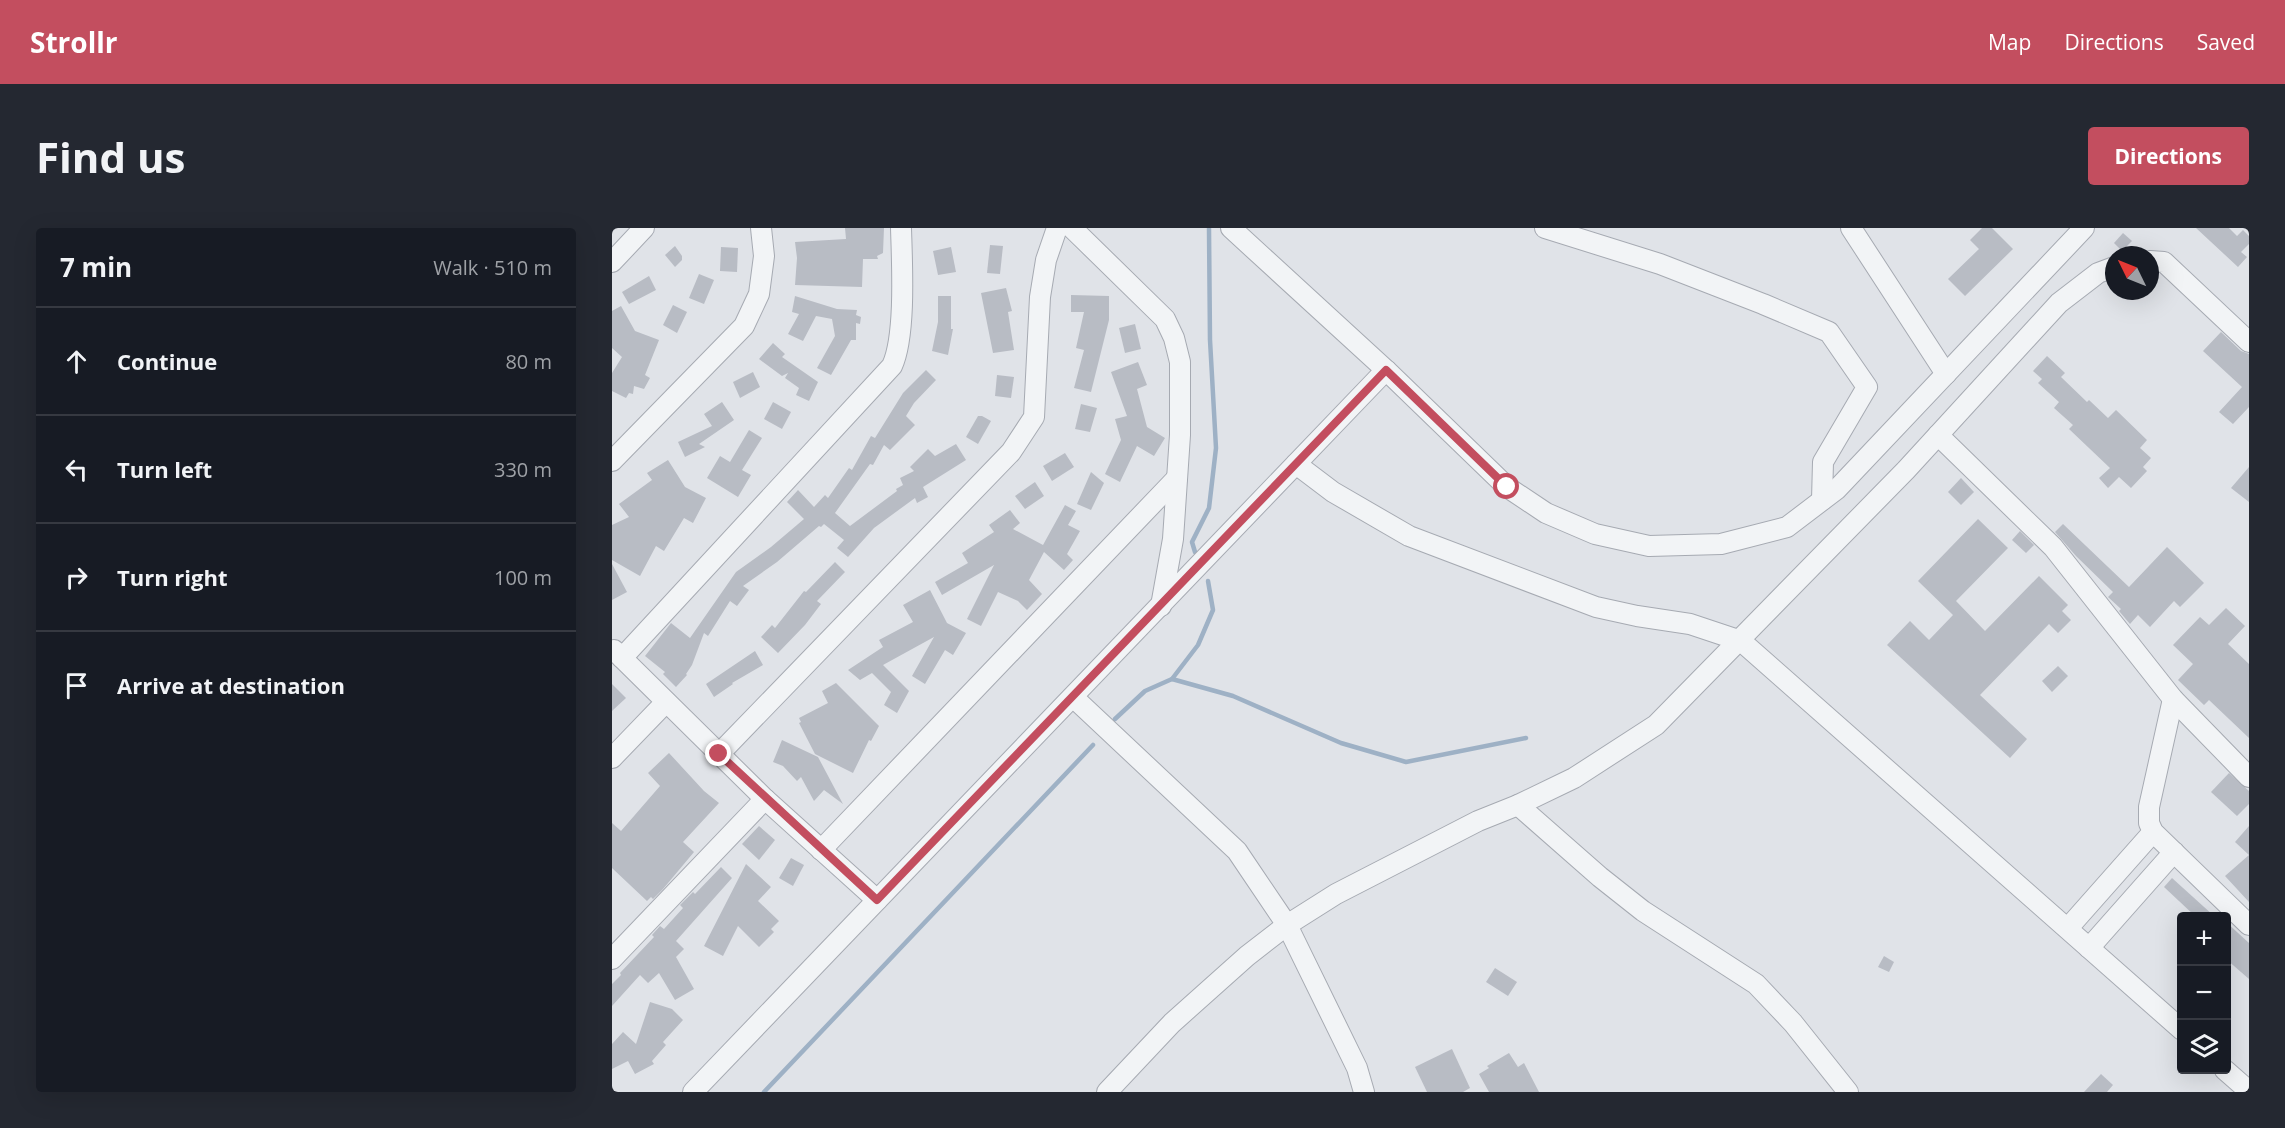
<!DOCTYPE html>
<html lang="en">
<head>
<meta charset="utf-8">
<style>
  :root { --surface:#171b24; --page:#242831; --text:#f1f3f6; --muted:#9ea1a6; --line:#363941; --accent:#c34e5f }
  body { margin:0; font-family:"Open Sans",sans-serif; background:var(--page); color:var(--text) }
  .controls { position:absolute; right:18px; bottom:18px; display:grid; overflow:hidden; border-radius:6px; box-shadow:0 6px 24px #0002 }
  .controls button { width:54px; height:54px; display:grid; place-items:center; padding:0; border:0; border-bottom:2px solid var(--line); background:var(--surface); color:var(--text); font:30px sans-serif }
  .compass { position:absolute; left:1493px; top:18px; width:54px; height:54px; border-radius:50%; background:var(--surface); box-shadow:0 6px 24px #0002; rotate:313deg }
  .stop { position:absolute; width:18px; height:18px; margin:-14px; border:4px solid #c34e5f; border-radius:50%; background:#fff }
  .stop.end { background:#c34e5f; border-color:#fff; box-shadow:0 2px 6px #0008 }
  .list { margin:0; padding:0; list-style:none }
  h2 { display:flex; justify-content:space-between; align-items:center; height:78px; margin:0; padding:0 24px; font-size:26px }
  h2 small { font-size:20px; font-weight:400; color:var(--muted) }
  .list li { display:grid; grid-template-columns:39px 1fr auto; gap:18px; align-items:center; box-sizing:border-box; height:108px; padding:0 24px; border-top:2px solid var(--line) }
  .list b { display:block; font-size:22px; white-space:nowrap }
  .list em { font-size:20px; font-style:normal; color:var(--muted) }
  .icon { flex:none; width:33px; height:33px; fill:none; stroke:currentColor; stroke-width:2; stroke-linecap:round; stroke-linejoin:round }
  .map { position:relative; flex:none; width:1637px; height:864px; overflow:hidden; border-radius:6px }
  header { display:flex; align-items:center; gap:36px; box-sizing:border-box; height:84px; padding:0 30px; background:var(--accent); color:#fff }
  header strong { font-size:28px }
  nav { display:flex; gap:33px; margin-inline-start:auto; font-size:21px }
  .intro { display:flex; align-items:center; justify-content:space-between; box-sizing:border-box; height:144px; padding:0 36px }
  h1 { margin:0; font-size:42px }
  .button { padding:15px 27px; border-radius:6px; background:var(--accent); color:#fff; font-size:21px; font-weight:700 }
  main { display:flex; gap:36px; padding:0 36px }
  aside { flex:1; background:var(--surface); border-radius:6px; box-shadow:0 6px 24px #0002 }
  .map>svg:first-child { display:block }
</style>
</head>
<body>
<header>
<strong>Strollr</strong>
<nav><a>Map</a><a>Directions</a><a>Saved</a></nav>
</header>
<div class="intro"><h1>Find us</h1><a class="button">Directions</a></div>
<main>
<aside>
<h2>7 min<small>Walk · 510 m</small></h2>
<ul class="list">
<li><svg class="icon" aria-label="ahead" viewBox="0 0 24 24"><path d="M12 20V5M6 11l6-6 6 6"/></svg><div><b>Continue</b></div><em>80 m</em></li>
<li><svg class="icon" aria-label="left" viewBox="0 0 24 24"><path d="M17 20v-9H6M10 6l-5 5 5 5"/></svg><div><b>Turn left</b></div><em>330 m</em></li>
<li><svg class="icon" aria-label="right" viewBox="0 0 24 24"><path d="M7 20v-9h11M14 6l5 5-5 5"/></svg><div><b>Turn right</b></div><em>100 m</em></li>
<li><svg class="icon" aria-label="arrive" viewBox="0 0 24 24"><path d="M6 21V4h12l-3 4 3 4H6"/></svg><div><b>Arrive at destination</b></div></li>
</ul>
</aside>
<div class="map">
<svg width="1637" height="864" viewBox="0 0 1637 864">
  <rect width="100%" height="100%" fill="#e0e3e8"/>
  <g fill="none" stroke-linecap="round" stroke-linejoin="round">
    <g stroke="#9eb1c5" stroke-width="4.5">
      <polyline points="583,324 580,314 597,280 604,220 598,112 597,1"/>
      <polyline points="560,451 586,417 601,382 596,353"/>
      <polyline points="503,491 533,463 560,451 621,468 729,515 794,534 914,510"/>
      <polyline points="152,864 481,517"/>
    </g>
  </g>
  <g fill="#b8bcc4">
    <polygon points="233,0 272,0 271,25 265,28 266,31 251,31 250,59 183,57 185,30 183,14 234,11"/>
    <polygon points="1370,0 1380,0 1401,21 1353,68 1336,51 1367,21 1358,12"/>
    <polygon points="1584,0 1617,0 1625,8 1631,2 1637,8 1637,16 1629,24 1635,29 1626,39"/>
    <polygon points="1511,5 1520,13 1510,23 1502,15"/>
    <polygon points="378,17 391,18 388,46 375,45"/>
    <polygon points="63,18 70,28 70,32 63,39 53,27"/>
    <polygon points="109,19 126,20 125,44 108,43"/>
    <polygon points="339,19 344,44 326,47 321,23"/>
    <polygon points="87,46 102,52 92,76 77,70"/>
    <polygon points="37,48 44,62 17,76 10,64"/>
    <polygon points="394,60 400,83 396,84 402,122 381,125 369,65"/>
    <polygon points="459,67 497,68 497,92 479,164 462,160 472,122 464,120 472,84 459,84"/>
    <polygon points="183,68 225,81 245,82 244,87 249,89 248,96 244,95 244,112 239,112 219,147 205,140 223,108 220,91 204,88 191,113 176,106 187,86 180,84"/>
    <polygon points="326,68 339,68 339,101 341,101 336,127 320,123 326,94"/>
    <polygon points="61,77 75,84 65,105 51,97"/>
    <polygon points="9,78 23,103 47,112 33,147 38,150 32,161 22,158 21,166 17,165 14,170 0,163 0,145 10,129 0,120 0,83"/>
    <polygon points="523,96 529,121 513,125 507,100"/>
    <polygon points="1609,104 1629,123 1637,126 1637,179 1621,196 1607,184 1630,159 1591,123"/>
    <polygon points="161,115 173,126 170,129 206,154 197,173 184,167 187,160 173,150 176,145 170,148 147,131"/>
    <polygon points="1435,128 1453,145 1449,149 1475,174 1477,172 1496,190 1504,182 1535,212 1528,220 1539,230 1531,239 1535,243 1519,260 1507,249 1496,260 1487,250 1498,240 1457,201 1461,197 1442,180 1447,174 1426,155 1430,151 1421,143"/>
    <polygon points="526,134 535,157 525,161 535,199 553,210 542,228 525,218 508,254 493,246 509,212 503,191 515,188 499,144"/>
    <polygon points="314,142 324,152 302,175 294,188 303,197 278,222 272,217 261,237 258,236 223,285 238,298 285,263 284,261 291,257 288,250 302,243 298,239 316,221 323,228 344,216 354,232 311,259 316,269 305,275 303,270 262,300 236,329 225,320 232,312 212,296 209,299 207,298 165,334 131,358 137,362 125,378 118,373 96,408 92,405 80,437 74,446 75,447 64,459 51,446 53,444 33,428 59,395 78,410 124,344 159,319 192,291 175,274 186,262 202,279 213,267 216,270 237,240 240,242 259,208 263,210 291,165"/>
    <polygon points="141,144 148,159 128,170 121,154"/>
    <polygon points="385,147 402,149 399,170 383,168"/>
    <polygon points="110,174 122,192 87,216 93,219 73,229 66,214 100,198 92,186"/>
    <polygon points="161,174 179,184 170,201 152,191"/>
    <polygon points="469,176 485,180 478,204 463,201"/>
    <polygon points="366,188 370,188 379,193 366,216 354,209"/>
    <polygon points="137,202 150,210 130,242 139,247 126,269 95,250 108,228 118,234"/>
    <polygon points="453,225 462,239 440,253 431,238"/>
    <polygon points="56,232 73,259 94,270 81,295 72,290 52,323 44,318 28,348 0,332 0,297 17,289 7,276 40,252 35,245"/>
    <polygon points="1637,239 1637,274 1619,260"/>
    <polygon points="479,244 492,255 479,282 465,276"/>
    <polygon points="1349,250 1362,264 1349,277 1336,264"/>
    <polygon points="423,254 432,268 413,281 403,268"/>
    <polygon points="453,277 464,283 456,297 468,303 455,326 461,332 452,342 432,324 417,352 430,366 415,382 406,373 386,364 369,398 355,391 382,337 330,367 323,354 356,335 350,325 382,304 377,297 398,282 408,295 401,301 431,317"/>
    <polygon points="1366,291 1396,320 1344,373 1373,403 1427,348 1456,377 1450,383 1459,392 1446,405 1437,396 1368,467 1415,511 1398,530 1275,417 1298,393 1317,412 1341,387 1306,353"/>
    <polygon points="1451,296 1517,359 1555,319 1592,355 1568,379 1562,373 1538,399 1526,387 1518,396 1507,383 1509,381 1496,369 1501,364 1464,328 1443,304"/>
    <polygon points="1408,303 1422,317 1414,325 1400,312"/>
    <polygon points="223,334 233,344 205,373 209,376 193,397 166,425 149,409 160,397 163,400 192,363 194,364"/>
    <polygon points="0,336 15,364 0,372"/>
    <polygon points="318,362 335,395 354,405 341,427 333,422 313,456 300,448 322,409 271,437 297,463 285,485 272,477 279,464 260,445 248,452 236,442 271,419 267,412 301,394 291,377"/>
    <polygon points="1614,380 1633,398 1616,416 1637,436 1637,510 1597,472 1592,477 1566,452 1581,436 1561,417 1588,389 1597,397"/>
    <polygon points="143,423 151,437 120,455 121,456 102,469 94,456"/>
    <polygon points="1446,438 1456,448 1440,464 1430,453"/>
    <polygon points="224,455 267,498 259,513 257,512 241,545 203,526 187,495 189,494 187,490 216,475 210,463"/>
    <polygon points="0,456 14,470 0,483"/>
    <polygon points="170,512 206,529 231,576 212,562 202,573 189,549 185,553 171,538 161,534"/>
    <polygon points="57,525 92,563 107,575 71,614 82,624 51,661 41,671 39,669 35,673 0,640 0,595 9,603 48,558 36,545"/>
    <polygon points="1617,545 1637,563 1637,576 1625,588 1599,564"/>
    <polygon points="147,598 163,612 147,632 130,616"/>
    <polygon points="1637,598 1637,674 1613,648 1637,627 1623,614"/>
    <polygon points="179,630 192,637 181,658 167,650"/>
    <polygon points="134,636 159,659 146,673 167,693 159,701 162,704 147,719 126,698 111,728 92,718"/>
    <polygon points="109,639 120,650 64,713 72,721 64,729 82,761 63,772 47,745 36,755 28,747 0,778 0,756 9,747 8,745 42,709 40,707 48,698 52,701 71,680 68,677 81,664 83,666"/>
    <polygon points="1560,650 1602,688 1583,688 1552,659"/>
    <polygon points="1614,694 1637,715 1637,751 1614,731"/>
    <polygon points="1272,728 1282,734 1277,744 1266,739"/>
    <polygon points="883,740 905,754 896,768 874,754"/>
    <polygon points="38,774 60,781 71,792 51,814 54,817 40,833 42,836 23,846 16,833 0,841 0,816 11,804 24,816"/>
    <polygon points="840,821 858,860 851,864 815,864 803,839"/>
    <polygon points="897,825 906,839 912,835 927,864 877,864 867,846 877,840 875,838"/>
    <polygon points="1489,846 1501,857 1495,864 1472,864"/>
  </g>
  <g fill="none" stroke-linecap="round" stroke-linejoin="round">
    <defs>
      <g id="minor">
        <polyline points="460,0 553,91 562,110 568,134 568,207 561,311 549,378"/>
        <polyline points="619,0 774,142 895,259 934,285 983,306 1037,318 1109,316 1175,299 1225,261 1472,0"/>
        <polyline points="933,0 1048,36 1151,76 1217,104 1255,159 1211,234 1210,272"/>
        <polyline points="1239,0 1334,146"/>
        <polyline points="1538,33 1552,34 1637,114"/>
        <polyline points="0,34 32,0"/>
        <polyline points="1326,207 1441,319 1561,471 1637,549"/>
        <polyline points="0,233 132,98 147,66 152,28 149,0"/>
        <polyline points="684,236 721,264 797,308 984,379 1025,388 1078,396 1129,413 1570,802"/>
        <polyline points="2,422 153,571 265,672"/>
        <path d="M10,430L280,138C294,108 290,35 289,0"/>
        <polyline points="461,469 625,623 675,697 745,840 752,864"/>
        <polyline points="1561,471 1537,579 1537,595 1541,604 1637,697"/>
        <polyline points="107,526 399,224 422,189 428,69 434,32 445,0"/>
        <polyline points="0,530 54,474"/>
        <polyline points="906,577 988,649 1031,683 1144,756 1181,795 1236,864"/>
        <polyline points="209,622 565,250"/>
        <polyline points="1456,700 1541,604"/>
        <polyline points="1477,720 1562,624"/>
        <polyline points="0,731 153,571"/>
        <polyline points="1613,842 1637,863"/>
        <polyline points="81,864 774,142"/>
        <polyline points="495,864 560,795 635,728 675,697 724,666 866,593 906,577 962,550 1044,497 1294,242 1447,75 1486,45 1502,39"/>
      </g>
    </defs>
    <use href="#minor" stroke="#a6aab2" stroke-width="22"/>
    <use href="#minor" stroke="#f2f4f6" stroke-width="20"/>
  </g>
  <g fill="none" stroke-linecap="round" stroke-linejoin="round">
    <polyline stroke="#c34e5f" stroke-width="8" points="107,526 265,672 774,142 895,259"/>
  </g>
</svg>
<div class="controls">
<button>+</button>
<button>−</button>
<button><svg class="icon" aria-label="layers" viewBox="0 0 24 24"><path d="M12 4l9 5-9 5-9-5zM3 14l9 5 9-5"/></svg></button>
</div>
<svg class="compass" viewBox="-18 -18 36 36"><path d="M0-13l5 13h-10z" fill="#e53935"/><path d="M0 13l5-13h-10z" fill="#9ea1a6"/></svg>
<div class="stop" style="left:895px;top:259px"></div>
<div class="stop end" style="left:107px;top:526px"></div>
</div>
</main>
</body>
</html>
